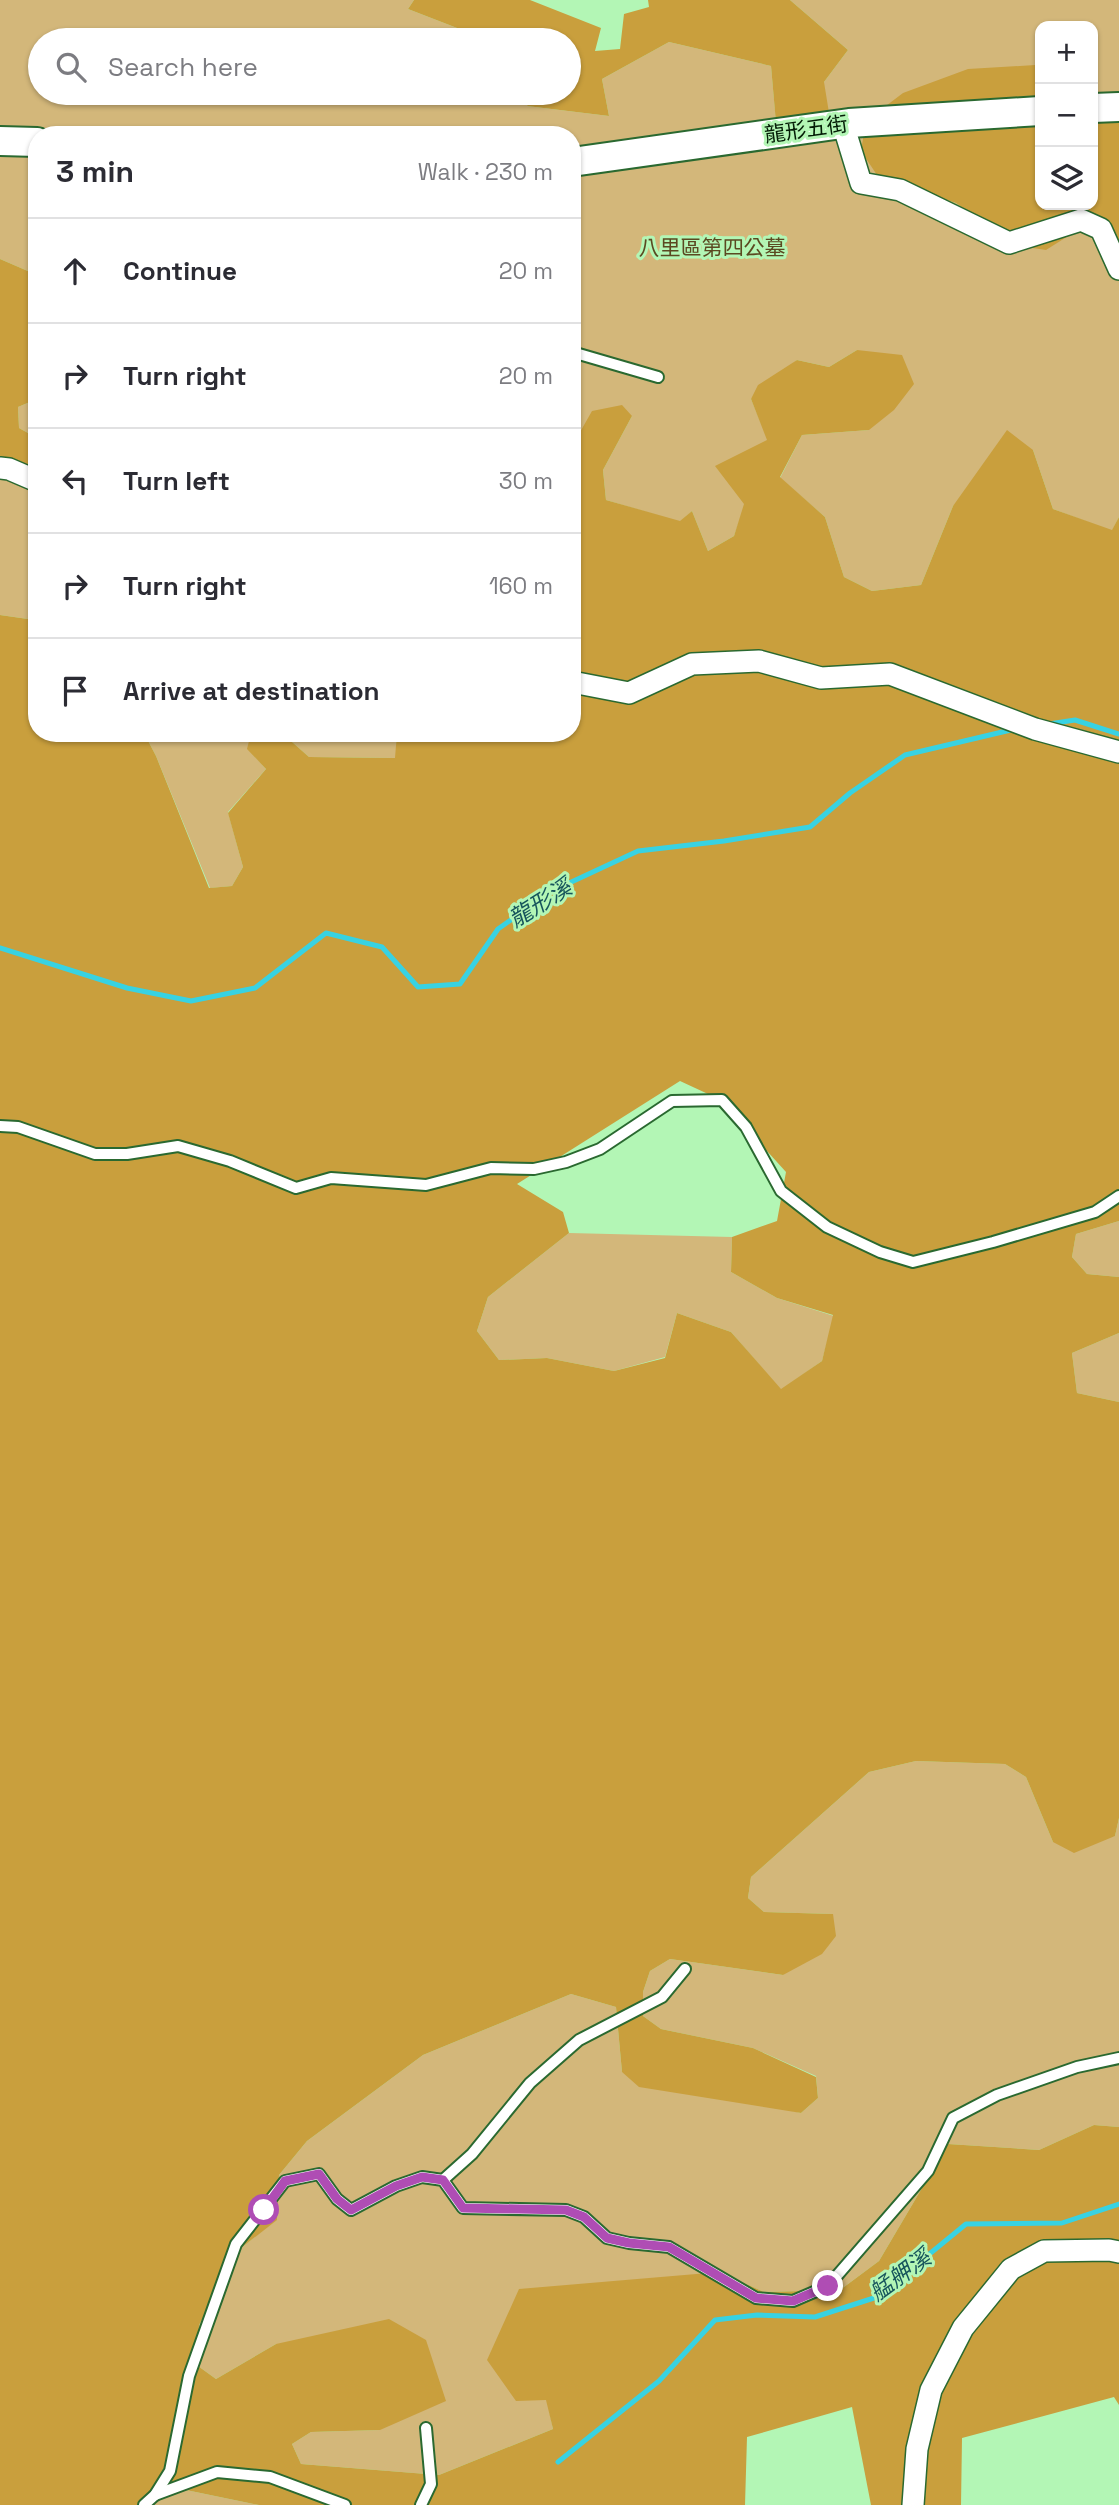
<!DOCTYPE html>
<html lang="en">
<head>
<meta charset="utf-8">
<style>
  :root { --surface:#fff; --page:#f7f7f7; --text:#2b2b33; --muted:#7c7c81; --line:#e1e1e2 }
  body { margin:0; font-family:"Space Grotesk","Noto Sans TC",sans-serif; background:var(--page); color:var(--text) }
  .controls { position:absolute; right:21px; top:21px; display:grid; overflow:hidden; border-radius:14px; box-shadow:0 2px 5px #0004 }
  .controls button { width:63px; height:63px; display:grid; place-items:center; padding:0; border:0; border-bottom:2px solid var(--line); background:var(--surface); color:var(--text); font:35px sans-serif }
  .stop { position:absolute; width:21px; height:21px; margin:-16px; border:5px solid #af4db4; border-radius:50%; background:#fff }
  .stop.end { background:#af4db4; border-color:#fff; box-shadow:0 2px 7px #0008 }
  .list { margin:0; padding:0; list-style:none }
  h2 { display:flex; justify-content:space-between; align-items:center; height:91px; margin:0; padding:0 28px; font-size:30px }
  h2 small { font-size:23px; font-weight:400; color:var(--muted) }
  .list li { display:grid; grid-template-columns:46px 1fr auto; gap:21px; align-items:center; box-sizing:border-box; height:105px; padding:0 28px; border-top:2px solid var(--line) }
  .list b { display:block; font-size:26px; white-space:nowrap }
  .list em { font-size:23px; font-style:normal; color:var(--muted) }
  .icon { flex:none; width:38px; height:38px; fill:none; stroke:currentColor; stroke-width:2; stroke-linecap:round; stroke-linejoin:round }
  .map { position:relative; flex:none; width:1119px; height:2505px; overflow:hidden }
  .search { position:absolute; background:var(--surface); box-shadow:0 2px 5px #0004; left:28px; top:28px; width:553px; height:77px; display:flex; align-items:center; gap:18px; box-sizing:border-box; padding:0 24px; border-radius:38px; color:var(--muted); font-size:26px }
  .panel { position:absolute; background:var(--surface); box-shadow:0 2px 5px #0004; left:28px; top:126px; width:553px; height:616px; border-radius:28px }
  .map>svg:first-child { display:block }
</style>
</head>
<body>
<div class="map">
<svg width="1119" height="2505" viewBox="0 0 1119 2505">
  <rect width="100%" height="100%" fill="#b3f6b5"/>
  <g fill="#d3b77a">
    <polygon points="0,0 414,0 408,9 488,40 40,40 40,93 534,93 527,106 609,116 602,79 669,42 771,66 776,122 824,82 848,50 790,0 1119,0 1119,96 1093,94 1093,26 1040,26 1040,68 1035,65 879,178 956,203 1012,245 1084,226 1110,241 1119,273 1119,517 1112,531 1053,509 1033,450 953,506 921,585 872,591 844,577 825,517 780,478 802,435 869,430 857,350 829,367 797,360 751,399 768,440 734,536 708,551 692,511 680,522 606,500 603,470 632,416 572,441 572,135 37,135 37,275 0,259"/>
    <polygon points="37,399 37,438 19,428 18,407"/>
    <polygon points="0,460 37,467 37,623 28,619 0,615"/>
    <polygon points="144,733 251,733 248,749 266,769 228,812 243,867 232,886 210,888 156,756"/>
    <polygon points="282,733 397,733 396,758 309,757"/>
    <polygon points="1119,1221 1119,1277 1087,1274 1072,1257 1076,1234"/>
    <polygon points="569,1233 732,1237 731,1272 777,1298 834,1316 822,1361 781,1390 731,1332 677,1313 665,1357 614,1371 547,1358 499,1360 477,1331 488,1297"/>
    <polygon points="1119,1333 1119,1402 1077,1393 1072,1353"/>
    <polygon points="916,1761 1005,1764 1026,1777 1053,1842 1115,1836 1119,1818 1119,2127 1094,2125 1039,2150 948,2144 879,2261 840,2290 764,2292 720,2272 547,2400 553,2429 439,2475 301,2464 292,2444 311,2432 380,2430 276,2344 216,2379 198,2366 199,2325 241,2248 277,2219 279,2175 307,2141 423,2055 571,1994 616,2007 622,2072 801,2113 818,2098 816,2076 753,2048 661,2029 643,2016 643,1992 650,1971 670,1959 783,1975 833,1914 764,1912 748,1898 751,1877 869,1772"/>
    <polygon points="157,2484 259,2505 140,2505"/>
  </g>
  <g fill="#c99f3d" fill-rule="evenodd">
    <polygon points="414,0 530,0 601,28 595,51 620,49 624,14 649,7 648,0 790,0 848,50 824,82 830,119 776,123 771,66 669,42 602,79 609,116 527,106 534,93 569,93 569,40 488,40 408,9"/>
    <polygon points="1035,65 1040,68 1040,205 1093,205 1093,94 1119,96 1119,273 1110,241 1084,226 1046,250 1012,245 956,203 879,178 861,151 866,121 903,93 968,69"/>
    <polygon points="0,259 37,275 37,399 18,407 19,428 37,438 37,467 0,460"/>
    <path d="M857,350L902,355L914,384L894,410L869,430L802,435L780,477L825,517L844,577L872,591L921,585L953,506L1007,430L1033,450L1053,509L1112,530L1119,517V1221L1076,1234L1072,1257L1087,1274L1119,1277V1333L1072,1353L1077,1393L1119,1402V1818L1115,1836L1074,1853L1053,1842L1026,1777L1005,1764L916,1761L869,1772L751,1877L748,1898L764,1912L833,1914L836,1936L822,1954L783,1975L670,1959L650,1971L643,1992V2016L661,2029L753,2048L816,2077L818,2098L801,2113L639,2087L622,2072L616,2007L571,1994L423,2055L307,2141L279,2175L277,2220L241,2248L199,2325L198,2366L216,2379L276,2344L389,2319L426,2340L446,2401L380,2430L311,2432L292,2444L301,2464L439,2475L553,2429L546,2400L516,2401L487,2360L519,2289L720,2272L764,2292L840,2290L879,2261L948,2144L1039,2150L1094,2125L1119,2127V2405L1114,2397L962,2438L961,2505H871L852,2407L747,2437L745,2505H259L157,2484L140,2505H0V615L28,619L37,623V733H144L156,756L209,888L232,886L243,867L228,813L266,769L247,749L251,733H282L309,757L395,758L397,733H572V441H575L592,411L622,405L632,416L603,470L606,500L680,521L692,511L708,551L734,536L744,504L715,466L767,440L751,399L758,385L797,360L829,367ZM680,1081L721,1100L786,1172L777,1221L732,1237L731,1272L777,1298L833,1315L822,1361L781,1389L731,1332L677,1313L665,1358L614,1371L547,1358L499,1360L477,1331L488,1297L569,1233L563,1212L517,1184Z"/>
  </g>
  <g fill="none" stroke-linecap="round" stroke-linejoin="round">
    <g stroke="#38d2e2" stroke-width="5">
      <polyline points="1049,724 1075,720 1119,734"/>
      <polyline points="0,948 127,988 191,1001 255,988 326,933 382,947 418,987 460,984 498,929 552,891 638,851 724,841 810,827 850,793 905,755 1015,729"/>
      <polyline points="558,2462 659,2381 715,2320 757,2315 815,2317 877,2297 966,2224 1062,2223 1119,2204"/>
    </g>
    <defs>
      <g id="lane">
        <polyline points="572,352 658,377"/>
        <polyline points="0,1126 18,1127 95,1154 127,1154 178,1146 230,1161 296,1188 331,1178 426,1185 491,1168 534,1169 566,1162 600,1149 672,1101 722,1100 746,1127 781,1191 827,1227 880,1252 913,1262 993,1242 1095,1212 1119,1196"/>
        <polyline points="443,2180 472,2154 530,2083 579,2040 662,1997 685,1969"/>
        <polyline points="155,2495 217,2472 270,2477 345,2505"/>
        <polyline points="144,2505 155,2495 170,2471 189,2376 236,2244 285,2181 319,2174 337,2199 351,2210 396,2186 422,2177 443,2180 463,2208 566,2210 584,2217 607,2238 629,2243 669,2247 756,2298 793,2301 828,2286 861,2248 928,2171 953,2118 997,2095 1077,2067 1119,2058"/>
        <polyline points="421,2505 431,2484 426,2428"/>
      </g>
      <g id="street">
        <polyline points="843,124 861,183 900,190 1009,243 1081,220 1101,229 1119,269"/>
        <polyline points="0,468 9,469 37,481"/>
        <polyline points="572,682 629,693 692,664 759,661 821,678 890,674 1035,729 1119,752"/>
        <polyline points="913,2505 917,2449 931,2390 963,2328 1011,2269 1044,2251 1109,2250 1119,2252"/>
      </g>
      <g id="secondary">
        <polyline points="1093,108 1119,107"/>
        <polyline points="0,141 37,142"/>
        <polyline points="572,162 849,123 1040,111"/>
      </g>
    </defs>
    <use href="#lane" stroke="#2a6930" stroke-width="14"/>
    <use href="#street" stroke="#2a6930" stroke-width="24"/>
    <use href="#secondary" stroke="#2a6930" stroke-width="32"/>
    <use href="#lane" stroke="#fff" stroke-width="10"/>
    <use href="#street" stroke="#fff" stroke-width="21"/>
    <use href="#secondary" stroke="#fff" stroke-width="28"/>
  </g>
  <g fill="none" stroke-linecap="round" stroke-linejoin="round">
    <polyline stroke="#af4db4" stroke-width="9" points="264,2210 285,2181 319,2174 337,2199 351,2210 396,2186 422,2177 443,2180 463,2208 566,2210 584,2217 607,2238 629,2243 669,2247 756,2298 793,2301 828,2286"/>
  </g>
  <g text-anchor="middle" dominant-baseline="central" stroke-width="6" stroke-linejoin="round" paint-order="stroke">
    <g font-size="21" fill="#041d06" stroke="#b3f6b5">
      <text transform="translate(806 129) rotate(-8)">龍形五街</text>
    </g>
    <g font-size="21" fill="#5b4921" stroke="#b3f6b5">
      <text x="712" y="247">八里區第四公墓</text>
    </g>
    <g font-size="23" font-style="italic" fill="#17555c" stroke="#b3f6b5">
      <text transform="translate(540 903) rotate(-32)">龍形溪</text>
      <text transform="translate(900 2275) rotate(-36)">艋舺溪</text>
    </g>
  </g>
</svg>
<div class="controls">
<button>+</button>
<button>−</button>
<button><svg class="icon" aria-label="layers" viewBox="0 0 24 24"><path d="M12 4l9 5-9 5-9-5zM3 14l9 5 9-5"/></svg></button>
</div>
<div class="stop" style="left:264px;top:2210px"></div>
<div class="stop end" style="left:828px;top:2286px"></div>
<div class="search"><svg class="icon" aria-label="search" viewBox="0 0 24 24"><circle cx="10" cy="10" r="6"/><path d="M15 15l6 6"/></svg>Search here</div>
<section class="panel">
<h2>3 min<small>Walk · 230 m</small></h2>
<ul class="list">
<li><svg class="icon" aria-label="ahead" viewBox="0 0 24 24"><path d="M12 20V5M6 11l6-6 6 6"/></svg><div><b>Continue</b></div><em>20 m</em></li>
<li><svg class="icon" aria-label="right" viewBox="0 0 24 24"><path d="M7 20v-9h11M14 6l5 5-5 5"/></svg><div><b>Turn right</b></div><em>20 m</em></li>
<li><svg class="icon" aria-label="left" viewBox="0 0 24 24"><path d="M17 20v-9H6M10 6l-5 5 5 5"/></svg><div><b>Turn left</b></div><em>30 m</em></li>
<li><svg class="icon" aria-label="right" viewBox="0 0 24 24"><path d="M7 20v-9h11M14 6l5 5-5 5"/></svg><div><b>Turn right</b></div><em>160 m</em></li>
<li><svg class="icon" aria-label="arrive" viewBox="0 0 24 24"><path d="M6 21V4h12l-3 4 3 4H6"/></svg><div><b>Arrive at destination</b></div></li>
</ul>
</section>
</div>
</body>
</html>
